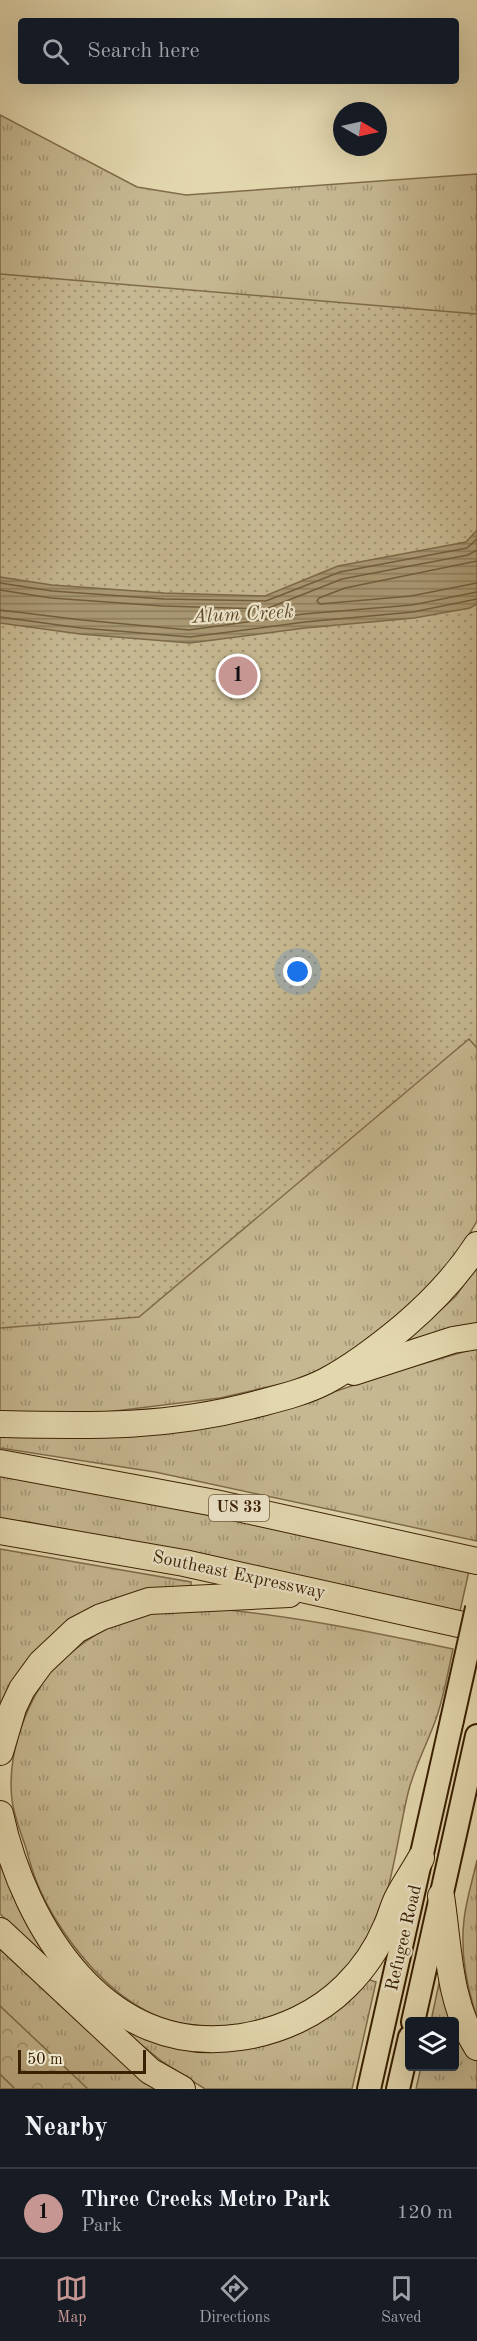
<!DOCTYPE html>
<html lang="en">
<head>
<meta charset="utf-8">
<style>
  :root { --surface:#171b24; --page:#20242c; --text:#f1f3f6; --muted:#9ea1a6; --line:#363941; --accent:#c59692 }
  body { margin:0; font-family:"Old Standard TT",serif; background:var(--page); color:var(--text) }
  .controls { position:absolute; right:18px; bottom:18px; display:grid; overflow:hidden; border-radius:6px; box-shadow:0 6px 24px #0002 }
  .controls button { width:54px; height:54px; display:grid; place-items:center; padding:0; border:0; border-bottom:2px solid var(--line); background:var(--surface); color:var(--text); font:30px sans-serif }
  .compass { position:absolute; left:333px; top:102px; width:54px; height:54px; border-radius:50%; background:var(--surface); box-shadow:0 6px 24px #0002; rotate:99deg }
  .scale { position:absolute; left:18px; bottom:15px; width:128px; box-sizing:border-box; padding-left:6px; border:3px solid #3a2103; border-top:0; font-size:16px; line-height:21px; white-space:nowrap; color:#3a2103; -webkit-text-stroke:4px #ede5ca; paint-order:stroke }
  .you { position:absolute; left:298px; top:972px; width:21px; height:21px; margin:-15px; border:4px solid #fff; border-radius:50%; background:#1a73e8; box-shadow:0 0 0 9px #1a73e833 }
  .badge { display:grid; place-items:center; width:39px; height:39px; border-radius:50%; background:var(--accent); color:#111; font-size:20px; font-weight:700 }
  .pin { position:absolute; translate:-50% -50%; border:3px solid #fff; box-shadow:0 2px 6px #0006 }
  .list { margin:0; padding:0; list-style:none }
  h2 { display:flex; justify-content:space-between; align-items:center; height:78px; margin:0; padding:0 24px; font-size:26px }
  h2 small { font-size:20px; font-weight:400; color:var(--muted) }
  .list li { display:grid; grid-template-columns:39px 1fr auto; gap:18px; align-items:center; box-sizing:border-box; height:90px; padding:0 24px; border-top:2px solid var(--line) }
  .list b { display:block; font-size:22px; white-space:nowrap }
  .list p { margin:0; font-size:20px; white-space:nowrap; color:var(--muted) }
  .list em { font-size:20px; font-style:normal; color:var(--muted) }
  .icon { flex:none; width:33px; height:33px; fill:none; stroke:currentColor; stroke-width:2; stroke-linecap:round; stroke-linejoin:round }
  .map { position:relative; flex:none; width:477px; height:2089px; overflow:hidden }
  .search { position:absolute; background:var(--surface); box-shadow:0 6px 24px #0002; left:18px; right:18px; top:18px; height:66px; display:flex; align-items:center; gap:15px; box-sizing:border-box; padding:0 21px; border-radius:6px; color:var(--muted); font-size:22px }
  .sheet { height:168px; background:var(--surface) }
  nav { display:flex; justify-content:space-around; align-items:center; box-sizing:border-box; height:84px; border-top:2px solid var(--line); background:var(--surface); font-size:16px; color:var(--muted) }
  nav a { display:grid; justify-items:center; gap:3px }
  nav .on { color:var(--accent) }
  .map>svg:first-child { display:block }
</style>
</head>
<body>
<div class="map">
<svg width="477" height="2089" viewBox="0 0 477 2089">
  <defs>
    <pattern id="grass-tufts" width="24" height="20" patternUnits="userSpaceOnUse" patternTransform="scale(1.5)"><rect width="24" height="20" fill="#c6b891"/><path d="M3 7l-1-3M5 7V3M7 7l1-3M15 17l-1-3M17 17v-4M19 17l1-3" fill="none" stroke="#a29574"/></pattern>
    <pattern id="forest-crowns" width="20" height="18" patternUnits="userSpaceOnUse" patternTransform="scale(1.5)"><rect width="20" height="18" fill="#c6b891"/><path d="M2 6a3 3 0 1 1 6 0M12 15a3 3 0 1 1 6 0" fill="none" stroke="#a29574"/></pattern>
    <pattern id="park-dots" width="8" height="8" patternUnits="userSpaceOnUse" patternTransform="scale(1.5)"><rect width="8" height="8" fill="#c6b891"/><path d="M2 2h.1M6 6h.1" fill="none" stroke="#a29574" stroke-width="1.8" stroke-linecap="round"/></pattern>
    <pattern id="water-rules" width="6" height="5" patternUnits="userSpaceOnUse" patternTransform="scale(1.5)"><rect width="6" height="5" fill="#aa9974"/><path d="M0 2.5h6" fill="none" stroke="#8b7c5d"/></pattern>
  </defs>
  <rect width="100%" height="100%" fill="#e3d7ae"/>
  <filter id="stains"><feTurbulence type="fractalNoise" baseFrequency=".00333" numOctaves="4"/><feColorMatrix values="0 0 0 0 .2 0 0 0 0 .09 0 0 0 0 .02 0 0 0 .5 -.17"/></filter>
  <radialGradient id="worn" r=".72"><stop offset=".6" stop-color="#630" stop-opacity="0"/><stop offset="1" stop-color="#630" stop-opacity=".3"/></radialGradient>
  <g fill="url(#grass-tufts)" stroke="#806c4a" stroke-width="1.5">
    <polygon points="0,115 137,187 186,195 477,174 477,340 0,295"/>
    <polygon points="477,935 477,1221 463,1245 423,1296 355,1351 302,1379 220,1398 99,1413 0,1412 0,1313 357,1085"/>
    <polygon points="477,1265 477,1324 411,1344 408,1339 456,1296"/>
    <polygon points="477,1348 477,1541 155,1472 0,1448 0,1433 271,1413 387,1374"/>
    <polygon points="0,1476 45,1482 175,1508 469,1571 460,1611 223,1559 28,1522 0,1519"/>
    <polygon points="0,1549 191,1582 191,1589 108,1605 0,1720"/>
    <path d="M193,1607C281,1613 367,1631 453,1649C448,1672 444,1696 436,1719C427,1744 414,1768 408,1793C395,1847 392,1905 361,1953C340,1985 302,2009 266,2019C229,2030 181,2030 146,2011C107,1990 75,1952 53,1915C39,1891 33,1875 26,1848C21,1833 14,1816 12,1800C7,1760 22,1715 43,1682C53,1665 84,1641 102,1631C126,1616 165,1610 193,1607Z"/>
    <polygon points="0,1851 51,1955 48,1960 0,1914"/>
    <path d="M477,1860V2018C467,1986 460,1954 464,1920C466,1900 473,1879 477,1860Z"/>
    <polygon points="0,1945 168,2089 0,2089"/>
    <polygon points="442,1969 454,2021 431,2021"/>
    <polygon points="367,1979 376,1982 352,2089 205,2089 164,2063 123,2030 127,2025 198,2047"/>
    <polygon points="455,2023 477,2060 477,2089 416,2089 421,2067 454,2066"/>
  </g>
  <polygon fill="url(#forest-crowns)" stroke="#806c4a" stroke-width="1.5" points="0,2006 88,2089 15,2089 0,2074"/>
  <polygon fill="url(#park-dots)" stroke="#806c4a" stroke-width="1.5" points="0,274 477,314 477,1048 469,1039 139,1317 0,1328"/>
  <polygon fill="url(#water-rules)" stroke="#7d6947" stroke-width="1.5" points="477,530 477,604 470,608 414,618 305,628 190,643 80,634 0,623 0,577 52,585 164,593 265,596 338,566 466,542"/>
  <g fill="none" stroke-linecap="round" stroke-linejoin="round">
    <g stroke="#725d3c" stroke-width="1.5">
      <polyline points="477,561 345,588 319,598 317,601 320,604 411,596 477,583"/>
      <polyline points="0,583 52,591 164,599 266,601 340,572 467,548 477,539"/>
      <polyline points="0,590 51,598 163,606 266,609 342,579 468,555 477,550"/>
      <polyline points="0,610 82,620 189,630 304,614 412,605 477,592"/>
      <polyline points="0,617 81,628 190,637 305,622 413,612 477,599"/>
    </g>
    <defs>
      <g id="major">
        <polyline points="413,2022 477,1736"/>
        <polyline points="369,2089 452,1720"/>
        <polyline points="398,2089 410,2037"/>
      </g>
      <g id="highway">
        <polyline points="354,1372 453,1340 477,1336"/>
        <path d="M0,1424C91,1426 168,1428 257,1404C280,1398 305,1392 326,1381C354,1366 380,1346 404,1326C432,1302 457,1276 477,1245"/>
        <polyline points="0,1463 215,1503 477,1561"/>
        <polyline points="0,1531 184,1563 477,1628"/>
        <polyline points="0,1752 13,1708 22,1689 41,1663 76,1630 101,1617 149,1601 289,1594"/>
        <path d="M0,1814C25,1929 106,2058 241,2037C280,2031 318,2014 346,1986C363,1969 377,1949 386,1927C391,1917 393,1906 398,1897C405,1883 414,1871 421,1858"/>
        <path d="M441,1896C449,1948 448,2001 477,2047"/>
        <polyline points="0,1931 150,2071 182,2089"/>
      </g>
    </defs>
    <use href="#major" stroke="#3a2103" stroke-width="26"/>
    <use href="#highway" stroke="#3a2103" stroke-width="28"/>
    <use href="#major" stroke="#e3d7ae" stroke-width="22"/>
    <use href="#highway" stroke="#e3d7ae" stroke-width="26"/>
    <defs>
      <polyline id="major-bridge" points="452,1720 477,1608"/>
    </defs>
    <use href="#major-bridge" stroke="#3a2103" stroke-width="26" stroke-linecap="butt"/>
    <use href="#major-bridge" stroke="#e3d7ae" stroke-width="22"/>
  </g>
  <g text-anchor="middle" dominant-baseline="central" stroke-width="4.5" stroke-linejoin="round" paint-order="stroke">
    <rect fill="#ede5ca" stroke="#705c3f" stroke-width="1.5" x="209" y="1495" width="60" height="26" rx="4.5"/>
    <g font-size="16" font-weight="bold" fill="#3a2103">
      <text x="239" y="1508">US 33</text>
    </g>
    <g font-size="18" fill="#3a2103" stroke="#ede5ca">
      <text transform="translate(239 1575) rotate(12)">Southeast Expressway</text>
      <text transform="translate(404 1938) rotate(-77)">Refugee Road</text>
    </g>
    <g font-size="20" font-style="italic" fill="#614b2b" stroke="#ede5ca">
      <text transform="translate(243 615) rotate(-3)">Alum Creek</text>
    </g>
  </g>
  <rect width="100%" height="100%" filter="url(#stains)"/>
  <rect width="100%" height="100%" fill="url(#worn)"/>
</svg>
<div class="controls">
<button><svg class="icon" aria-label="layers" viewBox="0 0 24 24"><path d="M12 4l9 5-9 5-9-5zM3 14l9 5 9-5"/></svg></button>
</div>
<svg class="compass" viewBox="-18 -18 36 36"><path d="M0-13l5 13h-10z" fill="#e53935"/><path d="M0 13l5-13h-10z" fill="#9ea1a6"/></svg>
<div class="scale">50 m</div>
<div class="you"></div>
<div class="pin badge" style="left:238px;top:676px">1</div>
<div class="search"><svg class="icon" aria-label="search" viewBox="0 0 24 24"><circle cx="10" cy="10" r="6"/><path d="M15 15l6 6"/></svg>Search here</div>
</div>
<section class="sheet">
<h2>Nearby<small></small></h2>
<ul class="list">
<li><span class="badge">1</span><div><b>Three Creeks Metro Park</b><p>Park</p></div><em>120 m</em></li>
</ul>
</section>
<nav>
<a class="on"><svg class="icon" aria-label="map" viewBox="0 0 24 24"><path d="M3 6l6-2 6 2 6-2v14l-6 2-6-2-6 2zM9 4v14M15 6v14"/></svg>Map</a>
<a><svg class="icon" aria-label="directions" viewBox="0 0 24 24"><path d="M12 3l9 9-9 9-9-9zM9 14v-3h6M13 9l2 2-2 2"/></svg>Directions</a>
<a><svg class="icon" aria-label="saved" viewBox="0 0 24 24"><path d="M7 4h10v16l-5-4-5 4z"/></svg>Saved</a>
</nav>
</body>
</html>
